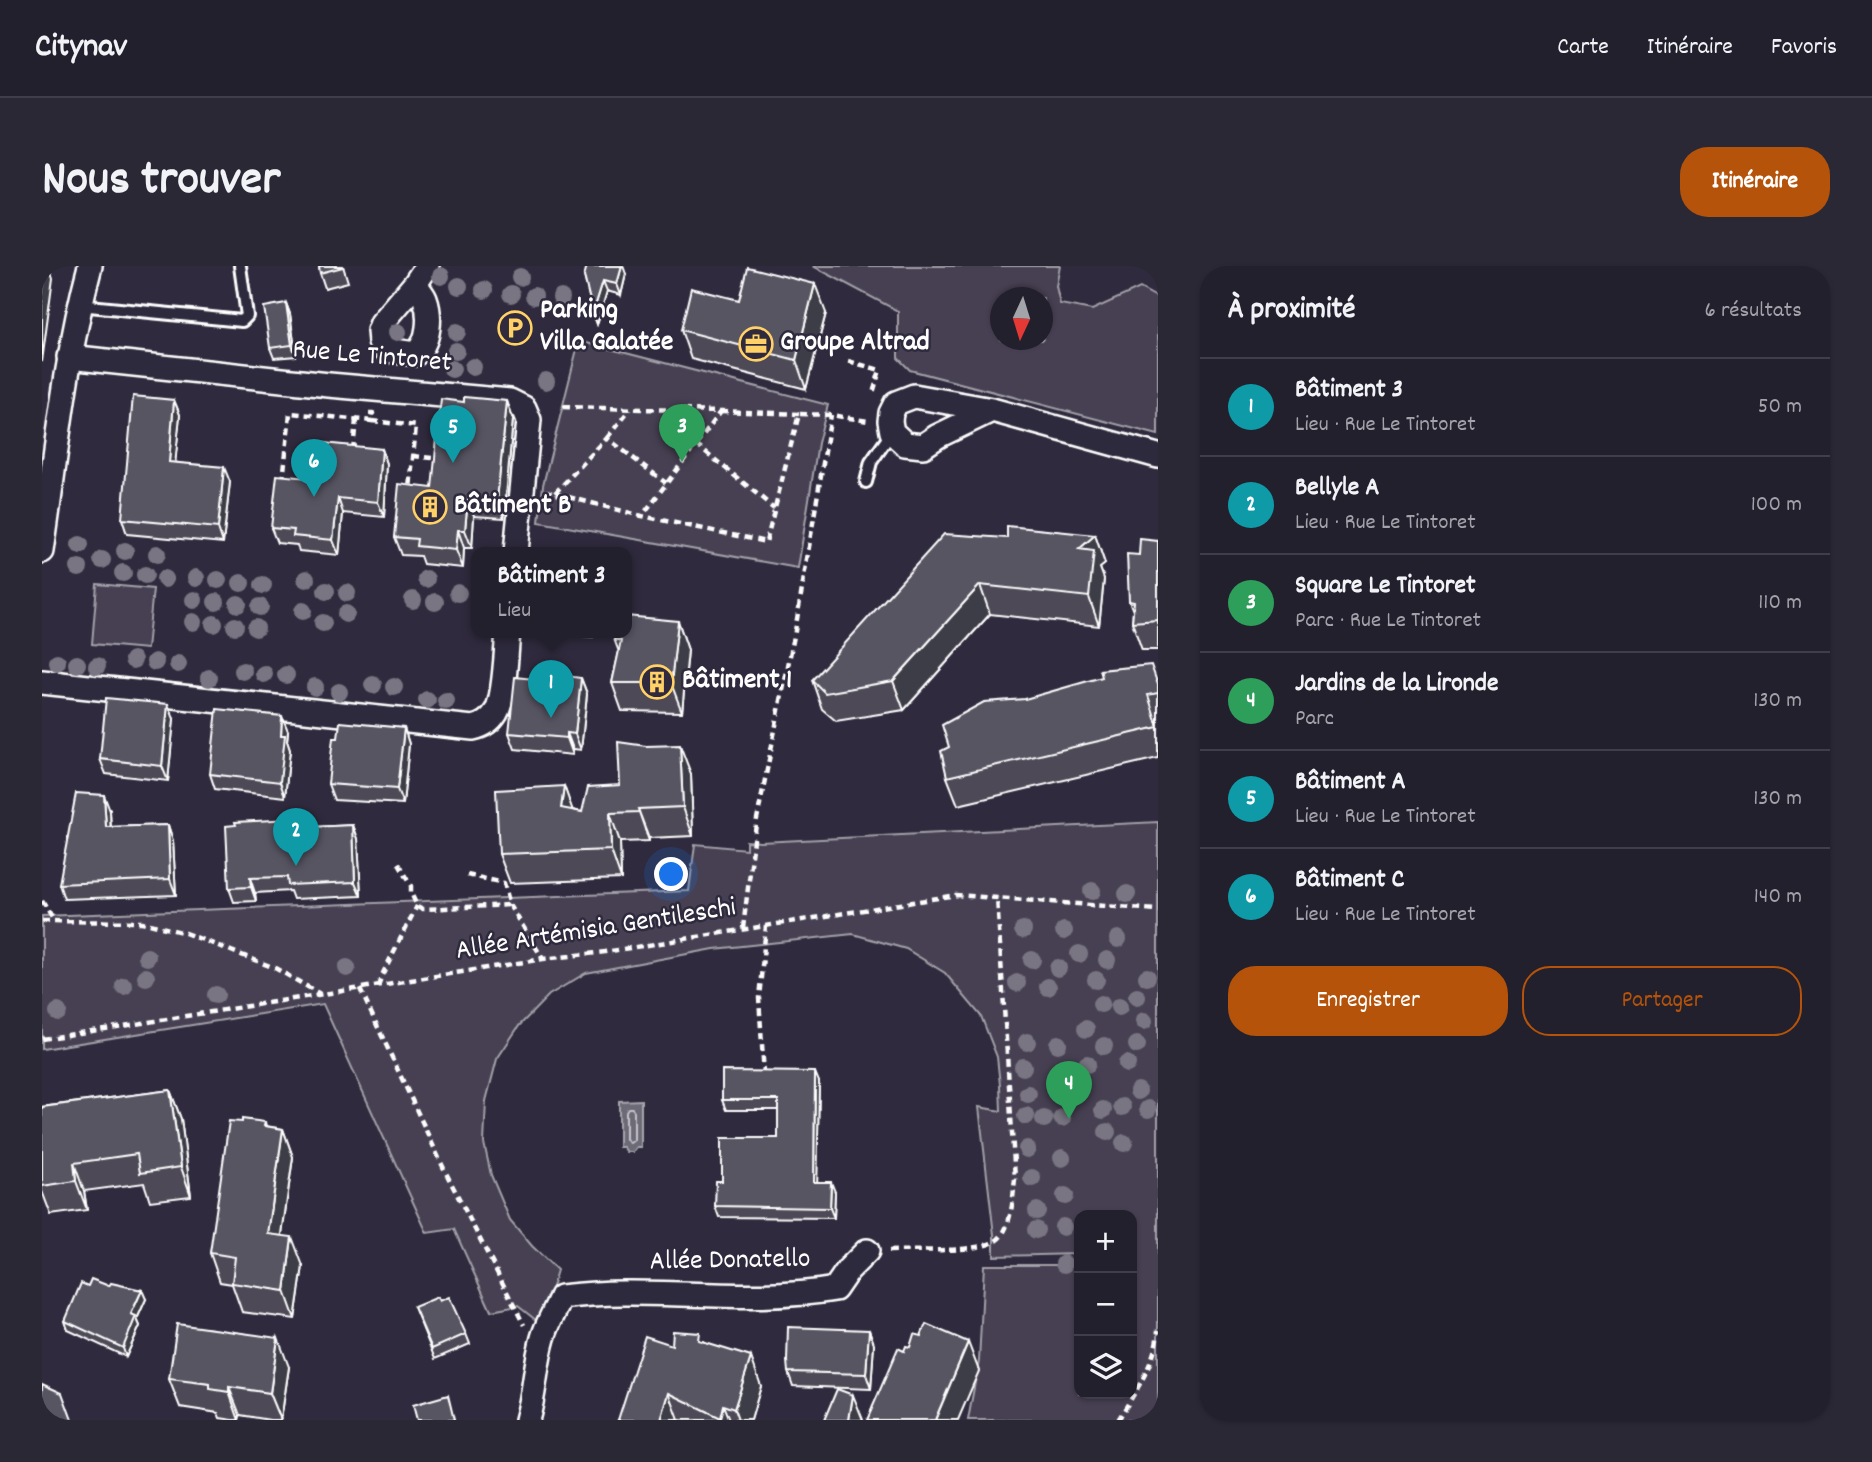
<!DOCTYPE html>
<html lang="fr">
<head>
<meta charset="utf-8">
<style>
  :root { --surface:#23202e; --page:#2b2836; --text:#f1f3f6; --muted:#a3a3aa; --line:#403e4a; --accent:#b45309 }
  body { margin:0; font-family:Dekko,sans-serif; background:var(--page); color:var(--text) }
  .controls { position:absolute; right:21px; bottom:21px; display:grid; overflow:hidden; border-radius:14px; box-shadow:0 2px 5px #0004 }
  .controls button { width:63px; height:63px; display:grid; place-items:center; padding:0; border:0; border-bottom:2px solid var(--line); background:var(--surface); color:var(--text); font:35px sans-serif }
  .compass { position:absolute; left:948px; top:21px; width:63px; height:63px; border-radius:50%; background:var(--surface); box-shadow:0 2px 5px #0004; rotate:184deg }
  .you { position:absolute; left:630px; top:609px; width:24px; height:24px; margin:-18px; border:5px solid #fff; border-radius:50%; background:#1a73e8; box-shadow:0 0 0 10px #1a73e833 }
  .badge { display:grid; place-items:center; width:46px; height:46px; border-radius:50%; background:var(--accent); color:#fff; font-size:23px; font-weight:700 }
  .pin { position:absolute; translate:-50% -58px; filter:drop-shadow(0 2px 4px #0008) }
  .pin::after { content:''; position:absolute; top:37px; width:24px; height:21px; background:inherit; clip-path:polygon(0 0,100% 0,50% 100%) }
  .popup { position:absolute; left:429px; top:281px; width:161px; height:91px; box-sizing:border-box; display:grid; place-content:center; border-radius:14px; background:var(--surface); filter:drop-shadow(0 2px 5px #0005); font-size:23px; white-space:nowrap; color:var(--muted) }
  .popup b { font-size:26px; color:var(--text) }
  .popup::after { content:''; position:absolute; left:50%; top:100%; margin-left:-14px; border:14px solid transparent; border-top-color:var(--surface) }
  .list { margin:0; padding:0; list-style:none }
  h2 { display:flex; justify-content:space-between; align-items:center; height:91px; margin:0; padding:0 28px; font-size:30px }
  h2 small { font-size:23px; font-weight:400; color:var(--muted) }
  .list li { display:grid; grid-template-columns:46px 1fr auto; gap:21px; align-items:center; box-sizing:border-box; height:98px; padding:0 28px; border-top:2px solid var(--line) }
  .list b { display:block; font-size:26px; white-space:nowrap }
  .list p { margin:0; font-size:23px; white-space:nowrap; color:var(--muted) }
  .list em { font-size:23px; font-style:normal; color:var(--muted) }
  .actions { display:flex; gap:14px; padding:21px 28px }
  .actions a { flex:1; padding:16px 0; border:2px solid var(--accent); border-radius:28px; text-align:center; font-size:24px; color:var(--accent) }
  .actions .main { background:var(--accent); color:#fff }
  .icon { flex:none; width:38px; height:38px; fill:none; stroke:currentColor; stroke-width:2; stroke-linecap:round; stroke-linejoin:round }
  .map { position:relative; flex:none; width:1116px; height:1154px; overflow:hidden; border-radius:28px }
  header { display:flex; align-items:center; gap:42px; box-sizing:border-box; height:98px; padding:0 35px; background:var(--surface); border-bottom:2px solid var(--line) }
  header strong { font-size:33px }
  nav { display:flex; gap:38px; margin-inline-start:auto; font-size:24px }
  .intro { display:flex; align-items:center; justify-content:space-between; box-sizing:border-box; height:168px; padding:0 42px }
  h1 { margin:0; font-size:49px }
  .button { padding:18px 32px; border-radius:28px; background:var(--accent); color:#fff; font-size:24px; font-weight:700 }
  main { display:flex; gap:42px; padding:0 42px }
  aside { flex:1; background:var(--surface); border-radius:28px; box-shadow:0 2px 5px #0004 }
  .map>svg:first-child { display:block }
</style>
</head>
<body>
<header>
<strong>Citynav</strong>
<nav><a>Carte</a><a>Itinéraire</a><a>Favoris</a></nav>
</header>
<div class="intro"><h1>Nous trouver</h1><a class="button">Itinéraire</a></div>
<main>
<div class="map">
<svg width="1116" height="1154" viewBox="0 0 1116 1154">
  <rect width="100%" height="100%" fill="#2f2a3d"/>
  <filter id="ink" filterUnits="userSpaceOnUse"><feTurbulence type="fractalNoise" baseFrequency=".0143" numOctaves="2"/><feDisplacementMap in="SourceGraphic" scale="14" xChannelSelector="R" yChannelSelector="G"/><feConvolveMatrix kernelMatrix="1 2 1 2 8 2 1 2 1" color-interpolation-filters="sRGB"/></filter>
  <g filter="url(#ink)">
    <g fill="#464152" stroke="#a2a0a8" stroke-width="2" fill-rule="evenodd">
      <path d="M771,0H1018L1014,20L1018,38L1050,44L1098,22L1116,32V169L868,104L856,92V45ZM959,32H1001V74H959Z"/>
      <polygon points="537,75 786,139 776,177 756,302 497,256 501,219"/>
      <polygon points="55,318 111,323 105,383 50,378"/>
      <polygon points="1116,556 1116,1154 926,1154 937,1095 942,999 1037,999 1037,1128 1090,1128 1090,949 1037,949 1037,988 952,990 952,969 937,841 959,845 958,819 955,791 939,750 903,707 864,683 811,668 672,683 544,707 507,729 477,760 455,793 444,835 442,877 449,909 468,954 490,980 515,1004 499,1058 476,1040 449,1045 412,963 385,967 281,738 0,783 0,650 647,625 653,578 704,583 704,575 719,576"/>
    </g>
    <polygon fill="#6d6a77" stroke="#a7a6ad" stroke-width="2" points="599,834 599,881 595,881 591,886 585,886 581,881 577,881 577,835"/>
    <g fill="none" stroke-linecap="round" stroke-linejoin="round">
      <polygon stroke="#c5c3c9" stroke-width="2" points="586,842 590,842 592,845 592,874 588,877 584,873 584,845"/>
      <defs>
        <g id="service">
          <polyline points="37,39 200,55 205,50 198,0"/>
          <polyline points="824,216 829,196 850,166"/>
        </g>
        <g id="minor">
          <path d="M373,18C376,23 381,28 383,33C389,49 388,77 373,88L345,84L338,76L337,65L340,57L373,18L385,0"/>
          <polyline points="27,91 287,119 468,135 482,142 487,154 474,286"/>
          <polyline points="950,144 896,170 881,180 863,178 850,166 848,155 849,147 854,137 872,130 950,144 1116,190"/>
          <path d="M0,285C14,190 23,93 48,0"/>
          <path d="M0,416L431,462C441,460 449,454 454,446C463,431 464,385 466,366"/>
          <path d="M485,1154C493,1127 493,1099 501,1072C505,1058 513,1045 519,1031C610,1019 702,1039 793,1023L806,1004L825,985"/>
        </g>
      </defs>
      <use href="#service" stroke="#fff" stroke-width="16"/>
      <use href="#minor" stroke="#fff" stroke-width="28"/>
      <g stroke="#fff" stroke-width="4.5" stroke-dasharray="7 5" stroke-linecap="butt">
        <polyline points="806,95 838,104 831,127"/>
        <polyline points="521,141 679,145 600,250"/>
        <polyline points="679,145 757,148"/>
        <polyline points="330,155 374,160 368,223"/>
        <polyline points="565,172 588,143"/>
        <polyline points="654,178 732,242"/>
        <polyline points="311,184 314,154"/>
        <polyline points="371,190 398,193"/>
        <polyline points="241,215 248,147 330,155 331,147 327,147"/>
        <polyline points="503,225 600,250 724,276 757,148 789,149 826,155"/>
        <polyline points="513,227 565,172 624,217"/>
        <polyline points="356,598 369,620 369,627 375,640 381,643 468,639"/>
        <polyline points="425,609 462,617 468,639 501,693"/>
        <polyline points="0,635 12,655"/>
        <polyline points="0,655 100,656 143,667 233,702 278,728"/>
        <polyline points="701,662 714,558 753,365 789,149"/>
        <polyline points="336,720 340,709 375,640"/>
        <polyline points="318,723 403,905 482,1059"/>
        <polyline points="0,773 501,693 563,686 914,629 1116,644"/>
        <polyline points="722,809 717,732 724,660"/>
        <path d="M847,985C871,984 938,987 955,974C970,963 971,929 973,913L955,632"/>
        <path d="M1076,1154C1093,1126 1114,1097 1116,1064"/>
      </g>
      <use href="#service" stroke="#2f2a3d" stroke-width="10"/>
      <use href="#minor" stroke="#2f2a3d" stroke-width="23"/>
    </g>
    <g fill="#797582">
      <circle cx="399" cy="10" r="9"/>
      <circle cx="478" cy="11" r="9"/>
      <circle cx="417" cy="20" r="9"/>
      <circle cx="442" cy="24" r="9"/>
      <circle cx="469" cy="28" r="9"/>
      <circle cx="492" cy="30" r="9"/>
      <circle cx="519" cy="32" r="9"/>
      <circle cx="356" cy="66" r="9"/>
      <circle cx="415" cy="66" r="9"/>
      <circle cx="414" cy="85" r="9"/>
      <circle cx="431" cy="101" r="9"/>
      <circle cx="410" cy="103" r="9"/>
      <circle cx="504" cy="115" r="9"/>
      <circle cx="38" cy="279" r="9"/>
      <circle cx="83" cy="285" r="9"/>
      <circle cx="115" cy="288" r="9"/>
      <circle cx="60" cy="294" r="9"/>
      <circle cx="37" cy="302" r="9"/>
      <circle cx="81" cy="307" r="9"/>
      <circle cx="103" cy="309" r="9"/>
      <circle cx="154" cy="312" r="9"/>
      <circle cx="123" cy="313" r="9"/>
      <circle cx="264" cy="313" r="9"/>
      <circle cx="384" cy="313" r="9"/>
      <circle cx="176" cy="314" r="9"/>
      <circle cx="199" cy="317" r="9"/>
      <circle cx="221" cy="319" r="9"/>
      <circle cx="284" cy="325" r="9"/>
      <circle cx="305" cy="327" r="9"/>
      <circle cx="416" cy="327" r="9"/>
      <circle cx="152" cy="334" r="9"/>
      <circle cx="371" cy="334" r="9"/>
      <circle cx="174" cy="336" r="9"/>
      <circle cx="393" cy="336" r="9"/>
      <circle cx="196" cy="338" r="9"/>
      <circle cx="218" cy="341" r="9"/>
      <circle cx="261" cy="345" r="9"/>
      <circle cx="304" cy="348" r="9"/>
      <circle cx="151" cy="356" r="9"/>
      <circle cx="281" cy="357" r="9"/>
      <circle cx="172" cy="358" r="9"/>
      <circle cx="193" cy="360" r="9"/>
      <circle cx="214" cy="362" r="9"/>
      <circle cx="91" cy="394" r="9"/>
      <circle cx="15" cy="396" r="9"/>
      <circle cx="113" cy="396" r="9"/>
      <circle cx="35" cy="398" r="9"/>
      <circle cx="136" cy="398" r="9"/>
      <circle cx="55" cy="400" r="9"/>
      <circle cx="201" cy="405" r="9"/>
      <circle cx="222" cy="408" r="9"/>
      <circle cx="244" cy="409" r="9"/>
      <circle cx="167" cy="412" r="9"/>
      <circle cx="331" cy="419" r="9"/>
      <circle cx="273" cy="421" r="9"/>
      <circle cx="352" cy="421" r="9"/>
      <circle cx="297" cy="426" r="9"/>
      <circle cx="385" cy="434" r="9"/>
      <circle cx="404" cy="435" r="9"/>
      <circle cx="1050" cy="625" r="9"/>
      <circle cx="1085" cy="628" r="9"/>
      <circle cx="981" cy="664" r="9"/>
      <circle cx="1022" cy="665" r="9"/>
      <circle cx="1076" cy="673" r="9"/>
      <circle cx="1037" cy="688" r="9"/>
      <circle cx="105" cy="691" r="9"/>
      <circle cx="990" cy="694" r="9"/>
      <circle cx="1065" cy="694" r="9"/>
      <circle cx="305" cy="702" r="9"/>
      <circle cx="1016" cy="702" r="9"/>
      <circle cx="104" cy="711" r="9"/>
      <circle cx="1105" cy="711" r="9"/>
      <circle cx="1054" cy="714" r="9"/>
      <circle cx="975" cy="717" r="9"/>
      <circle cx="82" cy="720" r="9"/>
      <circle cx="1006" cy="721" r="9"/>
      <circle cx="174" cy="729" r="9"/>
      <circle cx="1095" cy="731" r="9"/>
      <circle cx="1059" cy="738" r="9"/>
      <circle cx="1077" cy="741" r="9"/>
      <circle cx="16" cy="746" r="9"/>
      <circle cx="1102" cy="755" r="9"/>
      <circle cx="1044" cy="763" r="9"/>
      <circle cx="985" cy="776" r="9"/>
      <circle cx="1016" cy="778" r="9"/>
      <circle cx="1095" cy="779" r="9"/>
      <circle cx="1062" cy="780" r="9"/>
      <circle cx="1045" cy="798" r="9"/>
      <circle cx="1085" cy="798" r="9"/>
      <circle cx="981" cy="801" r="9"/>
      <circle cx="1015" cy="825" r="9"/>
      <circle cx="1096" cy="825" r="9"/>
      <circle cx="986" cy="828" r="9"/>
      <circle cx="1080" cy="841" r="9"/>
      <circle cx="1106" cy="843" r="9"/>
      <circle cx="1061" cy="844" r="9"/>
      <circle cx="984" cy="850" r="9"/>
      <circle cx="1020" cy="852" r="9"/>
      <circle cx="1002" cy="853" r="9"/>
      <circle cx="1065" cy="866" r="9"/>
      <circle cx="1082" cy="877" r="9"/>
      <circle cx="985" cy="883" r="9"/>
      <circle cx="1020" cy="892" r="9"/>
      <circle cx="990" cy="912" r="9"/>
      <circle cx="1023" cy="930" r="9"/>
      <circle cx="995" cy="945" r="9"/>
      <circle cx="1021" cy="961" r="9"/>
      <circle cx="994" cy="964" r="9"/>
      <circle cx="1022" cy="998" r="9"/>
    </g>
    <g fill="#4d4956" stroke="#fff" stroke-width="2">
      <polygon points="277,0 301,0 306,16 283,22 278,7"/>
      <polygon points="584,8 579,29 565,25 555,58 551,47 542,10"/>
      <polygon points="697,34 784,47 764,123 649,93 639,64"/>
      <polygon points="244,37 248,48 254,90 232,92 228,82"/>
      <polygon points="132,134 138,149 133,196 188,216 181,277 85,268 80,253"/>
      <polygon points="465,135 471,153 462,252 432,250 430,282 422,282 421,302 381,298 378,290 359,289 352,271 390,222 422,136"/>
      <polygon points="340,183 345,198 342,251 301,247 297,289 257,285 255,279 235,277 229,262 277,213"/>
      <polygon points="1053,269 1063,298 1058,302 1062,313 1057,360 948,348 862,444 794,455 780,443 770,414 965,272"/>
      <polygon points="1116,275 1116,384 1100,384 1090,356 1091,345 1087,335 1097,289"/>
      <polygon points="636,355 646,384 640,446 580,445 570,417 577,386 572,373"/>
      <polygon points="513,366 551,366 551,371 514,368"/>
      <polygon points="539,412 545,428 539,484 531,483 531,489 473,483 467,467 502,414"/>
      <polygon points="1116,418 1116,492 916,539 905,511 907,481"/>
      <polygon points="132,453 126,515 64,508 58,493"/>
      <polygon points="362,462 367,478 361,538 292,534 286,518 296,472"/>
      <polygon points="246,465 245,475 248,484 243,531 173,523 168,508"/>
      <polygon points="649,508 651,570 607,572 607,575 578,576 579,613 468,617 457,588 522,520 530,544 540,546 578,519"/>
      <polygon points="68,545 69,561 126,559 131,575 134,629 22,633 17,618"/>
      <polygon points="311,559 316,573 319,630 251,633 248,625 213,627 214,635 192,636 187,622 271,561"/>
      <polygon points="777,816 775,916 793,926 792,952 677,951 673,940 680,915 736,872 736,844 684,844 680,834"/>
      <polygon points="128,824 139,853 149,930 108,935 102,917 42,925 45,944 9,949 0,925 0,841"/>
      <polygon points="200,856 223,856 224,860 241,863 251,891 240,969 261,1000 253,1053 200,1046 190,1018 178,1016 168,987"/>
      <polygon points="67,1020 104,1033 95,1053 98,1060 84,1091 26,1064 23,1055"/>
      <polygon points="372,1041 424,1068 428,1078 393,1093"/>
      <polygon points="827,1064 832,1078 829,1123 751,1120 746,1106"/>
      <polygon points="662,1076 719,1120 709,1154 576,1154 630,1079"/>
      <polygon points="247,1101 239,1154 228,1154 198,1149 197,1154 191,1154 178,1152 176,1147 138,1141 127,1113"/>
    </g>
    <g fill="#3e3c46" stroke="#fff" stroke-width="2">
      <polygon points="4,0 7,0 11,12 0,96 0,30"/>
      <polygon points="580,0 581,0 584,8 579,29 575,18"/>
      <polygon points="561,15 565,25 555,58 551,47"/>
      <polygon points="773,18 784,47 764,123 754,94"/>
      <polygon points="244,37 248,48 254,90 250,79"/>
      <polygon points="132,134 138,149 132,210 127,196"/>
      <polygon points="465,135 471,153 462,252 455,234"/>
      <polygon points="340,183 345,198 342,251 336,236"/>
      <polygon points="182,201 188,216 181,277 176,262"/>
      <polygon points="296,232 301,247 297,289 291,274"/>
      <polygon points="426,232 432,250 430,282 423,264"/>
      <polygon points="416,264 422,282 421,302 414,284"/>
      <polygon points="1053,269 1063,298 1058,302 1062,313 1057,360 1047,331 1037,283"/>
      <polygon points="938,319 948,348 862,444 851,415"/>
      <polygon points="636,355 646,384 640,446 629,417"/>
      <polygon points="539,412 545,428 539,484 533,468"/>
      <polygon points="126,438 132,453 126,515 120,500"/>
      <polygon points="240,450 246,465 245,475 248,484 243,531 238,516 239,469"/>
      <polygon points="362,462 367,478 361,538 355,523"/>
      <polygon points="525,467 531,483 531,489 525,472"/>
      <polygon points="638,479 649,508 651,570 641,541"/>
      <polygon points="522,520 532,548 519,542"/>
      <polygon points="62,529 68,545 69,577 64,561"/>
      <polygon points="596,543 607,572 607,575 597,546"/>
      <polygon points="568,547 578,576 579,613 569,584"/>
      <polygon points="126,559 131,575 134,629 128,613"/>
      <polygon points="311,559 316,573 319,630 313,616"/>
      <polygon points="208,612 213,627 214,635 209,621"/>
      <polygon points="773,806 777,816 775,926 772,916"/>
      <polygon points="128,824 139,853 149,930 139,901"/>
      <polygon points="241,863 251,891 236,996 226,968"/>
      <polygon points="32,897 42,925 45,944 34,915"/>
      <polygon points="789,916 793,926 792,952 788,942"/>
      <polygon points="250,971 261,1000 253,1053 243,1025"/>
      <polygon points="100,1024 104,1033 95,1053 98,1060 84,1091 81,1082 89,1048"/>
      <polygon points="827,1064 832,1078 829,1123 824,1108"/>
      <polygon points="236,1072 247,1101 239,1154 228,1127"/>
      <polygon points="926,1076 937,1105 916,1154 893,1154"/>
      <polygon points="709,1091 719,1120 709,1154 696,1154 692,1143"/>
      <polygon points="187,1121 198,1149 197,1154 187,1126"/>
      <polygon points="627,1127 637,1154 619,1154"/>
      <polygon points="811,1129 821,1154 807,1154"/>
      <polygon points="681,1139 687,1154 678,1154 678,1152"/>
    </g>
    <g fill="#595564" stroke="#fff" stroke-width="2">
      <polygon points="0,0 4,0 0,30"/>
      <polygon points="277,0 300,0 301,1 278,7"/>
      <polygon points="545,0 580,0 575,18 561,15 551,47 542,10"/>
      <polygon points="705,1 773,18 754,94 639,64 649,22 697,34"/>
      <polygon points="244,37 250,79 228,82 222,41"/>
      <polygon points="91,130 132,134 127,196 182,201 176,262 80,253"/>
      <polygon points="422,131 465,135 455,234 426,232 423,264 416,264 414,284 374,280 375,273 352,271 357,218 390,222 399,133 422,136"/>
      <polygon points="281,177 340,183 336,236 296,232 291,274 251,270 252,264 229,262 235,209 277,213"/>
      <polygon points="965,260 1053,269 1037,283 1052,285 1047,331 938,319 851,415 783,427 770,414 902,268 965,272"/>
      <polygon points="1098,273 1116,275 1116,354 1090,356 1092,336 1087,335 1085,288 1097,289"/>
      <polygon points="584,350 636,355 629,417 570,417 579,375 572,373 572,366 584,366"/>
      <polygon points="1109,399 1116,419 1116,427 1106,429 1116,461 905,511 899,485 907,481 900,459 942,436 983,433 1060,411 1058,404"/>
      <polygon points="502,407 539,412 533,468 525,467 525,472 467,467 473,411 502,414"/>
      <polygon points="64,432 126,438 120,500 58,493"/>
      <polygon points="175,443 240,450 239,469 243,469 238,516 168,508"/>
      <polygon points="298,456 362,462 355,523 286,518 291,472 296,472"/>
      <polygon points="576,476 604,480 638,479 641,541 596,543 597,546 568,547 569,584 457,588 454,524 522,520 519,542 540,546 546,521 578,519"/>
      <polygon points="34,527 62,529 64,561 126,559 128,613 17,618"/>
      <polygon points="268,552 269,561 311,559 313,616 246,619 245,611 208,612 209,621 187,622 184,560 194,559 193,556"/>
      <polygon points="680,805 773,806 772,916 789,916 788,942 673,940 674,915 680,915 680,872 736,872 736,834 680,834"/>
      <polygon points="128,824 139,901 98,907 95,888 32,897 34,915 0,920 0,841"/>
      <polygon points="200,853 223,856 222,860 241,863 226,968 250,971 243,1025 190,1017 193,991 168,987 187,855 200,856"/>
      <polygon points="49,1013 67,1020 69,1017 100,1024 89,1048 94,1050 81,1082 23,1055 39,1017 46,1020"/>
      <polygon points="396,1031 398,1035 407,1031 424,1068 390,1083 372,1041"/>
      <polygon points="135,1058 236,1072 228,1127 187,1121 187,1126 168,1123 168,1118 127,1113"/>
      <polygon points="884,1058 926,1076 893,1154 825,1154 856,1082 862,1085 864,1080 868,1081 872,1068 879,1070"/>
      <polygon points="746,1061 827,1064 824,1108 746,1106 745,1095"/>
      <polygon points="631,1065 658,1067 657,1075 709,1091 692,1143 681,1139 678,1152 627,1127 619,1154 576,1154 603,1070 630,1079"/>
      <polygon points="0,1118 20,1127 30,1154 0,1154"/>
      <polygon points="795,1123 811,1129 807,1154 782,1154"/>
      <polygon points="406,1129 412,1154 375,1154 371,1139"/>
    </g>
  </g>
  <defs>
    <symbol id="parking-ring" viewBox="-11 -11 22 22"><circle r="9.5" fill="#2f2a3d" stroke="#ffd166" stroke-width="1.5"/><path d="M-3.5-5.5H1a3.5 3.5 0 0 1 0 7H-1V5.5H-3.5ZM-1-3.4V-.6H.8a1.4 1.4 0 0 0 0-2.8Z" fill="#ffd166"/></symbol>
    <symbol id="office-ring" viewBox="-11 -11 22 22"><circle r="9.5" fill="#2f2a3d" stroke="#ffd166" stroke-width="1.5"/><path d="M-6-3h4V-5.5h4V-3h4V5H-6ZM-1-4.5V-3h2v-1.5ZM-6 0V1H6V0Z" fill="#ffd166"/></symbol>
    <symbol id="building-ring" viewBox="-11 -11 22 22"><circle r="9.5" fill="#2f2a3d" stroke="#ffd166" stroke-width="1.5"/><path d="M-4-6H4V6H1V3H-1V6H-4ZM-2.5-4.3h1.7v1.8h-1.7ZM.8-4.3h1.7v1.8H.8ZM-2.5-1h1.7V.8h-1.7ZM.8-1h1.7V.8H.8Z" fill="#ffd166"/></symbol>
  </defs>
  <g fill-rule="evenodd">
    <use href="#parking-ring" x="454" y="43" width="38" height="38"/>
    <use href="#office-ring" x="695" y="59" width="38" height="38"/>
    <use href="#building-ring" x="369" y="222" width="38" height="38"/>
    <use href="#building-ring" x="596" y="397" width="38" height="38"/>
  </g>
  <g text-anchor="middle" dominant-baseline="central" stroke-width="5" stroke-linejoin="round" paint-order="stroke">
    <g font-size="28" font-weight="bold" fill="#fff" stroke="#2f2a3d" text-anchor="start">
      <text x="498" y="46">Parking<tspan x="498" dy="32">Villa Galatée</tspan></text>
      <text x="738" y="78">Groupe Altrad</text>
      <text x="412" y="241">Bâtiment B</text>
      <text x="640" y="416">Bâtiment 1</text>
    </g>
    <g font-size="28" fill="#fff" stroke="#2f2a3d">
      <text transform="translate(330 92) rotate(5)">Rue Le Tintoret</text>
      <text transform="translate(554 665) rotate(-9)">Allée Artémisia Gentileschi</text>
      <text transform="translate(688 996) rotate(-1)">Allée Donatello</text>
    </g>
  </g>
</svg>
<div class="controls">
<button>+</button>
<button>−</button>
<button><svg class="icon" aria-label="layers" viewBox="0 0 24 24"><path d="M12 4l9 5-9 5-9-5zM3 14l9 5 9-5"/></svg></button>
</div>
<svg class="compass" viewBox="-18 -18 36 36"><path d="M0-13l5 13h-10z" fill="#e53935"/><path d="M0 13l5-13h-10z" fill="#a3a3aa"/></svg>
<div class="you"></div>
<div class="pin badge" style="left:509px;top:452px;background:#0f9aa8">1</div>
<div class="popup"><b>Bâtiment 3</b>Lieu</div>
<div class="pin badge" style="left:254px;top:600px;background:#0f9aa8">2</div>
<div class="pin badge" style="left:640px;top:196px;background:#2e9e5b">3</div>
<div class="pin badge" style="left:1027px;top:853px;background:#2e9e5b">4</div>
<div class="pin badge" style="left:411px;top:197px;background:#0f9aa8">5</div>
<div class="pin badge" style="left:272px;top:231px;background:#0f9aa8">6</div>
</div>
<aside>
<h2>À proximité<small>6 résultats</small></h2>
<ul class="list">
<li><span class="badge" style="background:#0f9aa8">1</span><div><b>Bâtiment 3</b><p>Lieu · Rue Le Tintoret</p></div><em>50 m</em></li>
<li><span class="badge" style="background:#0f9aa8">2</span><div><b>Bellyle A</b><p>Lieu · Rue Le Tintoret</p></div><em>100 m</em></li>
<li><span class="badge" style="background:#2e9e5b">3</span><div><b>Square Le Tintoret</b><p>Parc · Rue Le Tintoret</p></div><em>110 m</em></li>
<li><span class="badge" style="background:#2e9e5b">4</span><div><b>Jardins de la Lironde</b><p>Parc</p></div><em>130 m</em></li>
<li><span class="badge" style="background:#0f9aa8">5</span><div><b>Bâtiment A</b><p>Lieu · Rue Le Tintoret</p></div><em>130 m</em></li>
<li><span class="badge" style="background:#0f9aa8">6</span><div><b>Bâtiment C</b><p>Lieu · Rue Le Tintoret</p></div><em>140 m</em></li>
</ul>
<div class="actions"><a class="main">Enregistrer</a><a>Partager</a></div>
</aside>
</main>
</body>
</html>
